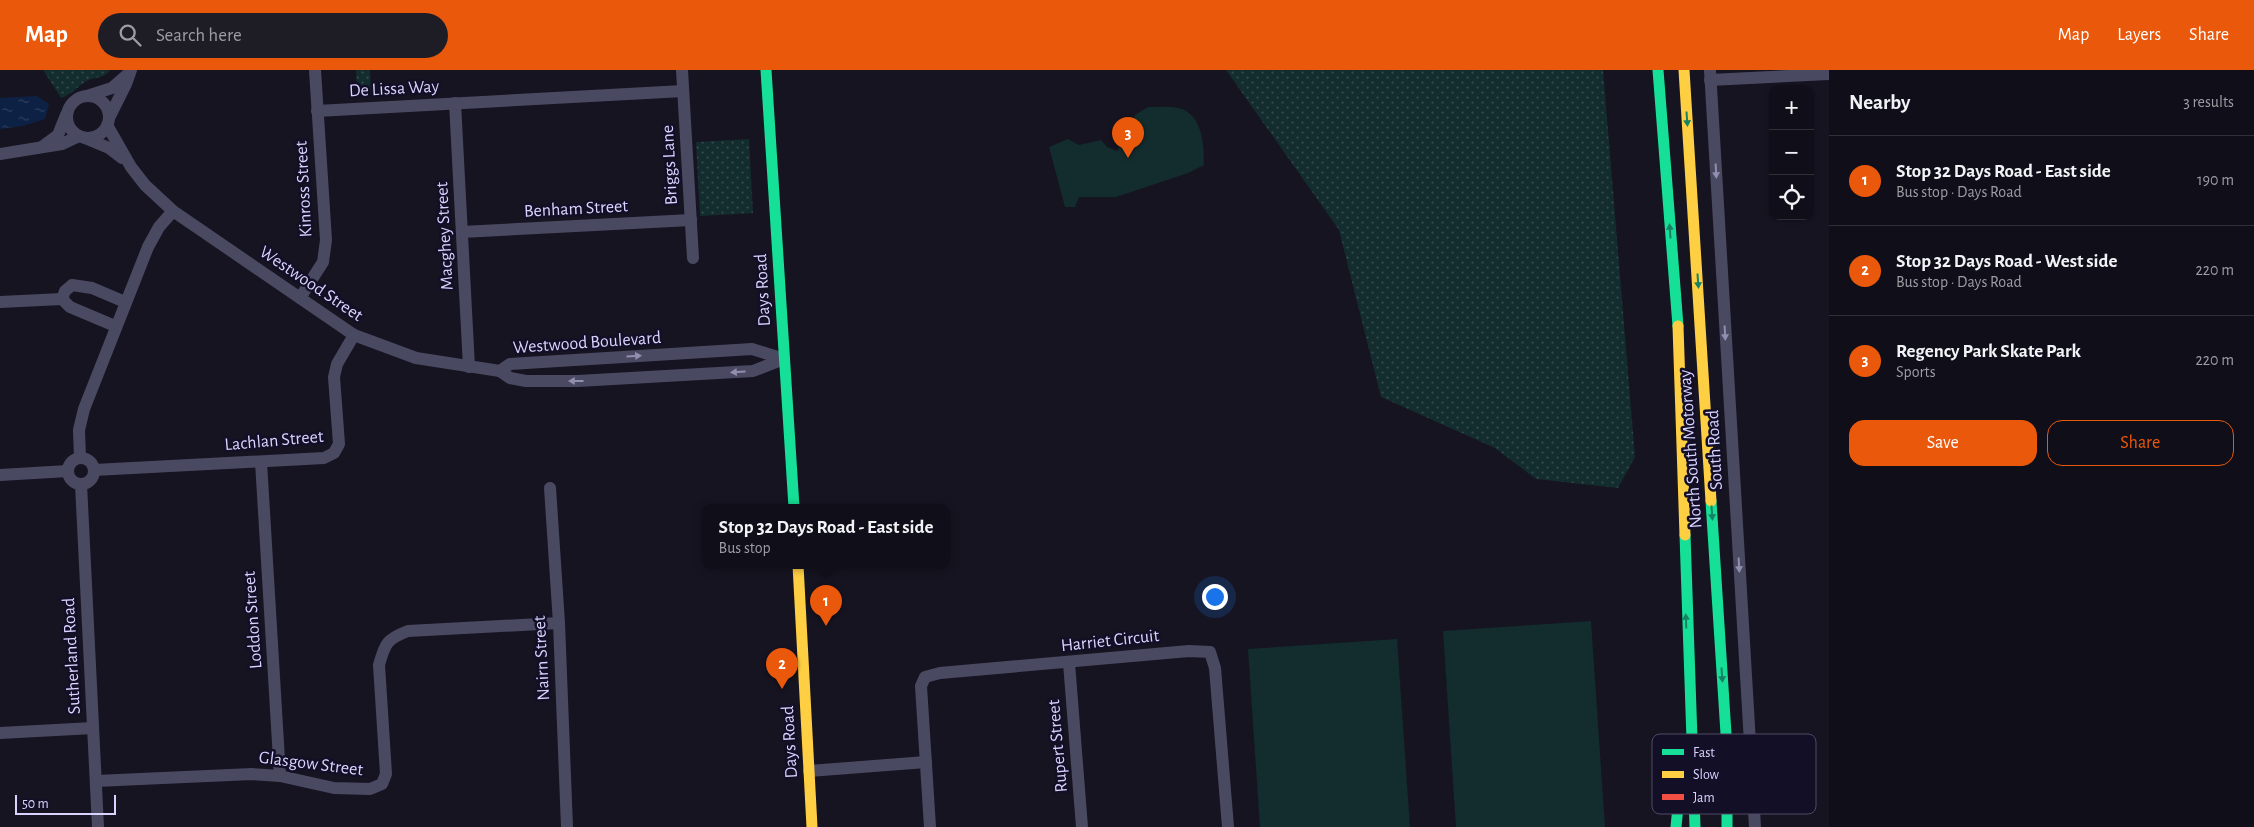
<!DOCTYPE html>
<html lang="en">
<head>
<meta charset="utf-8">
<style>
  :root { --surface:#100f19; --page:#1e1d26; --text:#f1f3f6; --muted:#9c9ca2; --line:#302f38; --accent:#ea580c }
  body { margin:0; font-family:"Alegreya Sans",sans-serif; background:var(--page); color:var(--text) }
  .controls { position:absolute; right:15px; top:15px; display:grid; overflow:hidden; border-radius:10px; box-shadow:0 1px 4px #0004 }
  .controls button { width:45px; height:45px; display:grid; place-items:center; padding:0; border:0; border-bottom:1px solid var(--line); background:var(--surface); color:var(--text); font:25px sans-serif }
  .scale { position:absolute; left:15px; bottom:12px; width:101px; box-sizing:border-box; padding-left:5px; border:2px solid #d9d4ff; border-top:0; font-size:14px; line-height:18px; white-space:nowrap; color:#d9d4ff; -webkit-text-stroke:4px #130f26; paint-order:stroke }
  .you { position:absolute; left:1214px; top:526px; width:18px; height:18px; margin:-12px; border:4px solid #fff; border-radius:50%; background:#1a73e8; box-shadow:0 0 0 8px #1a73e833 }
  .badge { display:grid; place-items:center; width:32px; height:32px; border-radius:50%; background:var(--accent); color:#fff; font-size:16px; font-weight:700 }
  .pin { position:absolute; translate:-50% -41px; filter:drop-shadow(0 1px 2px #0008) }
  .pin::after { content:''; position:absolute; top:26px; width:18px; height:15px; background:inherit; clip-path:polygon(0 0,100% 0,50% 100%) }
  .popup { position:absolute; left:702px; top:434px; width:248px; height:65px; box-sizing:border-box; display:grid; place-content:center; border-radius:10px; background:var(--surface); filter:drop-shadow(0 1px 4px #0005); font-size:16px; white-space:nowrap; color:var(--muted) }
  .popup b { font-size:19px; color:var(--text) }
  .popup::after { content:''; position:absolute; left:50%; top:100%; margin-left:-10px; border:10px solid transparent; border-top-color:var(--surface) }
  .list { margin:0; padding:0; list-style:none }
  h2 { display:flex; justify-content:space-between; align-items:center; height:65px; margin:0; padding:0 20px; font-size:21px }
  h2 small { font-size:16px; font-weight:400; color:var(--muted) }
  .list li { display:grid; grid-template-columns:32px 1fr auto; gap:15px; align-items:center; box-sizing:border-box; height:90px; padding:0 20px; border-top:1px solid var(--line) }
  .list b { display:block; font-size:19px; white-space:nowrap }
  .list p { margin:0; font-size:16px; white-space:nowrap; color:var(--muted) }
  .list em { font-size:16px; font-style:normal; color:var(--muted) }
  .actions { display:flex; gap:10px; padding:15px 20px }
  .actions a { flex:1; padding:11px 0; border:1px solid var(--accent); border-radius:15px; text-align:center; font-size:18px; color:var(--accent) }
  .actions .main { background:var(--accent); color:#fff }
  .icon { flex:none; width:28px; height:28px; fill:none; stroke:currentColor; stroke-width:2; stroke-linecap:round; stroke-linejoin:round }
  .map { position:relative; flex:none; width:1829px; height:757px; overflow:hidden }
  header { display:flex; align-items:center; gap:30px; box-sizing:border-box; height:70px; padding:0 25px; background:var(--accent); color:#fff }
  header strong { font-size:24px }
  nav { display:flex; gap:28px; margin-inline-start:auto; font-size:18px }
  .search { width:350px; height:45px; background:var(--page); display:flex; align-items:center; gap:12px; box-sizing:border-box; padding:0 18px; border-radius:28px; color:var(--muted); font-size:19px }
  main { display:flex }
  aside { flex:1; background:var(--surface) }
  .map>svg:first-child { display:block }
</style>
</head>
<body>
<header>
<strong>Map</strong>
<div class="search"><svg class="icon" aria-label="search" viewBox="0 0 24 24"><circle cx="10" cy="10" r="6"/><path d="M15 15l6 6"/></svg>Search here</div>
<nav><a>Map</a><a>Layers</a><a>Share</a></nav>
</header>
<main>
<div class="map">
<svg width="1829" height="757" viewBox="0 0 1829 757">
  <defs>
    <pattern id="green-dots" width="8" height="8" patternUnits="userSpaceOnUse" patternTransform="scale(1.25)"><rect width="8" height="8" fill="#132c2d"/><path d="M2 2h.1M6 6h.1" fill="none" stroke="#354a4c" stroke-width="1.8" stroke-linecap="round"/></pattern>
    <pattern id="water-ripples" width="26" height="14" patternUnits="userSpaceOnUse" patternTransform="scale(1.25)"><rect width="26" height="14" fill="#0d2144"/><path d="M2 4q2-2 4 0t4 0M15 11q2-2 4 0t4 0" fill="none" stroke="#304060"/></pattern>
  </defs>
  <rect width="100%" height="100%" fill="#161421"/>
  <g fill="url(#green-dots)">
    <path d="M43,0H110C103,10 94,6 85,12C76,18 71,25 61,28Z"/>
    <polygon points="356,0 370,0 371,21 357,22"/>
    <polygon points="1226,0 1603,0 1635,387 1618,418 1536,409 1495,378 1381,327 1339,160"/>
    <polygon points="749,69 753,143 700,146 696,72"/>
  </g>
  <g fill="#132c2d">
    <path d="M1148,37C1158,37 1170,36 1179,38C1203,45 1204,75 1204,95L1188,103L1116,127H1079L1075,137H1065L1049,77L1068,69L1079,75L1101,70L1107,77L1117,81L1135,45Z"/>
    <polygon points="1591,551 1605,757 1456,757 1443,561"/>
    <polygon points="1397,569 1410,757 1260,757 1248,579"/>
  </g>
  <polygon fill="url(#water-ripples)" points="37,26 49,34 45,49 23,56 0,59 0,28"/>
  <g fill="none" stroke-linecap="round" stroke-linejoin="round">
    <g stroke="#4a4962" stroke-width="12">
      <polyline points="682,0 693,188"/>
      <polyline points="1710,0 1755,757"/>
      <polyline points="1710,10 1829,4"/>
      <polyline points="87,26 112,18 128,4"/>
      <circle cx="88" cy="47" r="21"/>
      <polyline points="455,33 469,297"/>
      <polyline points="317,41 683,21"/>
      <polyline points="109,48 126,14 131,0"/>
      <polyline points="107,55 131,97 145,115 173,141 354,265 416,288 500,301"/>
      <polyline points="85,68 109,78 122,88"/>
      <polyline points="43,76 58,65 66,45"/>
      <polyline points="0,84 62,74 79,66"/>
      <polyline points="462,162 691,150"/>
      <polyline points="300,228 323,192 326,170 315,0"/>
      <polyline points="0,232 62,229"/>
      <polyline points="115,256 70,237 62,229 65,221 72,215 92,218 125,232"/>
      <polyline points="500,301 510,308 526,311 578,311 753,301 784,289"/>
      <polyline points="500,301 510,294 752,279 784,289"/>
      <polyline points="80,388 79,360 84,339 148,177 159,157 173,141"/>
      <circle cx="81" cy="401" r="13"/>
      <polyline points="261,392 280,706"/>
      <polyline points="94,400 324,388 334,383 339,374 334,307 337,294 354,265"/>
      <polyline points="0,405 68,401"/>
      <polyline points="81,414 98,757"/>
      <polyline points="550,418 559,553 567,757"/>
      <polyline points="1069,593 1082,757"/>
      <polyline points="0,663 93,658"/>
      <polyline points="809,701 926,692"/>
      <path d="M96,711L252,704L280,706L334,718L370,719L382,714L386,704L379,595C385,573 387,569 408,561L559,553"/>
      <polyline points="930,757 921,616 925,607 940,603 1189,581 1210,582 1215,598 1228,757"/>
    </g>
    <g stroke="#16e098" stroke-width="11">
      <polyline points="766,0 794,437"/>
      <polyline points="1658,0 1678,256"/>
      <polyline points="1711,431 1727,679 1727,757"/>
      <polyline points="1685,465 1695,757"/>
      <polyline points="1676,757 1681,705"/>
    </g>
    <g stroke="#ffcf43" stroke-width="11">
      <polyline points="1684,0 1711,431"/>
      <polyline points="1678,256 1685,465"/>
      <polyline points="798,495 812,757"/>
    </g>
  </g>
  <defs><path id="oneway-solid" d="M-6-.8H1V-3.2L6.5 0L1 3.2V.8H-6Z" transform="scale(1.25)"/></defs>
  <g fill="#158265">
    <use href="#oneway-solid" transform="translate(1687 49) rotate(86)"/>
    <use href="#oneway-solid" transform="translate(1670 161) rotate(-94)"/>
    <use href="#oneway-solid" transform="translate(1698 211) rotate(86)"/>
    <use href="#oneway-solid" transform="translate(1712 443) rotate(86)"/>
    <use href="#oneway-solid" transform="translate(1686 551) rotate(-92)"/>
    <use href="#oneway-solid" transform="translate(1722 605) rotate(86)"/>
  </g>
  <g fill="#928eb0">
    <use href="#oneway-solid" transform="translate(1716 101) rotate(87)"/>
    <use href="#oneway-solid" transform="translate(1725 263) rotate(87)"/>
    <use href="#oneway-solid" transform="translate(634 286) rotate(-4)"/>
    <use href="#oneway-solid" transform="translate(738 302) rotate(177)"/>
    <use href="#oneway-solid" transform="translate(576 311) rotate(180)"/>
    <use href="#oneway-solid" transform="translate(1739 495) rotate(87)"/>
  </g>
  <g text-anchor="middle" dominant-baseline="central" stroke-width="5" stroke-linejoin="round" paint-order="stroke">
    <g font-size="18" fill="#d9d4ff" stroke="#130f26">
      <text transform="translate(394 19) rotate(-3)">De Lissa Way</text>
      <text transform="translate(670 95) rotate(-93)">Briggs Lane</text>
      <text transform="translate(304 119) rotate(-93)">Kinross Street</text>
      <text transform="translate(576 139) rotate(-3)">Benham Street</text>
      <text transform="translate(445 166) rotate(-93)">Macghey Street</text>
      <text transform="translate(311 214) rotate(34)">Westwood Street</text>
      <text transform="translate(763 220) rotate(-93)">Days Road</text>
      <text transform="translate(587 273) rotate(-4)">Westwood Boulevard</text>
      <text transform="translate(274 371) rotate(-5)">Lachlan Street</text>
      <text transform="translate(1691 379) rotate(-94)">North South Motorway</text>
      <text transform="translate(1715 380) rotate(-93)">South Road</text>
      <text transform="translate(253 550) rotate(-94)">Loddon Street</text>
      <text transform="translate(1110 571) rotate(-6)">Harriet Circuit</text>
      <text transform="translate(72 586) rotate(-93)">Sutherland Road</text>
      <text transform="translate(542 588) rotate(-93)">Nairn Street</text>
      <text transform="translate(790 672) rotate(-93)">Days Road</text>
      <text transform="translate(1058 676) rotate(-95)">Rupert Street</text>
      <text transform="translate(311 694) rotate(7)">Glasgow Street</text>
    </g>
  </g>
  <rect x="1652" y="664" width="164" height="80" rx="8" fill="#130f26" stroke="#4e4a67" stroke-width="1"/>
  <rect x="1662" y="679" width="22" height="6" fill="#16e098"/>
  <rect x="1662" y="701" width="22" height="7" fill="#ffcf43"/>
  <rect x="1662" y="724" width="22" height="6" fill="#f24e42"/>
  <g font-size="14" fill="#d9d4ff">
    <text x="1693" y="687">Fast</text>
    <text x="1693" y="709">Slow</text>
    <text x="1693" y="732">Jam</text>
  </g>
</svg>
<div class="controls">
<button>+</button>
<button>−</button>
<button><svg class="icon" aria-label="locate" viewBox="0 0 24 24"><circle cx="12" cy="12" r="6"/><path d="M12 2v4M12 18v4M2 12h4M18 12h4"/></svg></button>
</div>
<div class="scale">50 m</div>
<div class="you"></div>
<div class="pin badge" style="left:826px;top:556px">1</div>
<div class="popup"><b>Stop 32 Days Road - East side</b>Bus stop</div>
<div class="pin badge" style="left:782px;top:619px">2</div>
<div class="pin badge" style="left:1128px;top:88px">3</div>
</div>
<aside>
<h2>Nearby<small>3 results</small></h2>
<ul class="list">
<li><span class="badge">1</span><div><b>Stop 32 Days Road - East side</b><p>Bus stop · Days Road</p></div><em>190 m</em></li>
<li><span class="badge">2</span><div><b>Stop 32 Days Road - West side</b><p>Bus stop · Days Road</p></div><em>220 m</em></li>
<li><span class="badge">3</span><div><b>Regency Park Skate Park</b><p>Sports</p></div><em>220 m</em></li>
</ul>
<div class="actions"><a class="main">Save</a><a>Share</a></div>
</aside>
</main>
</body>
</html>
